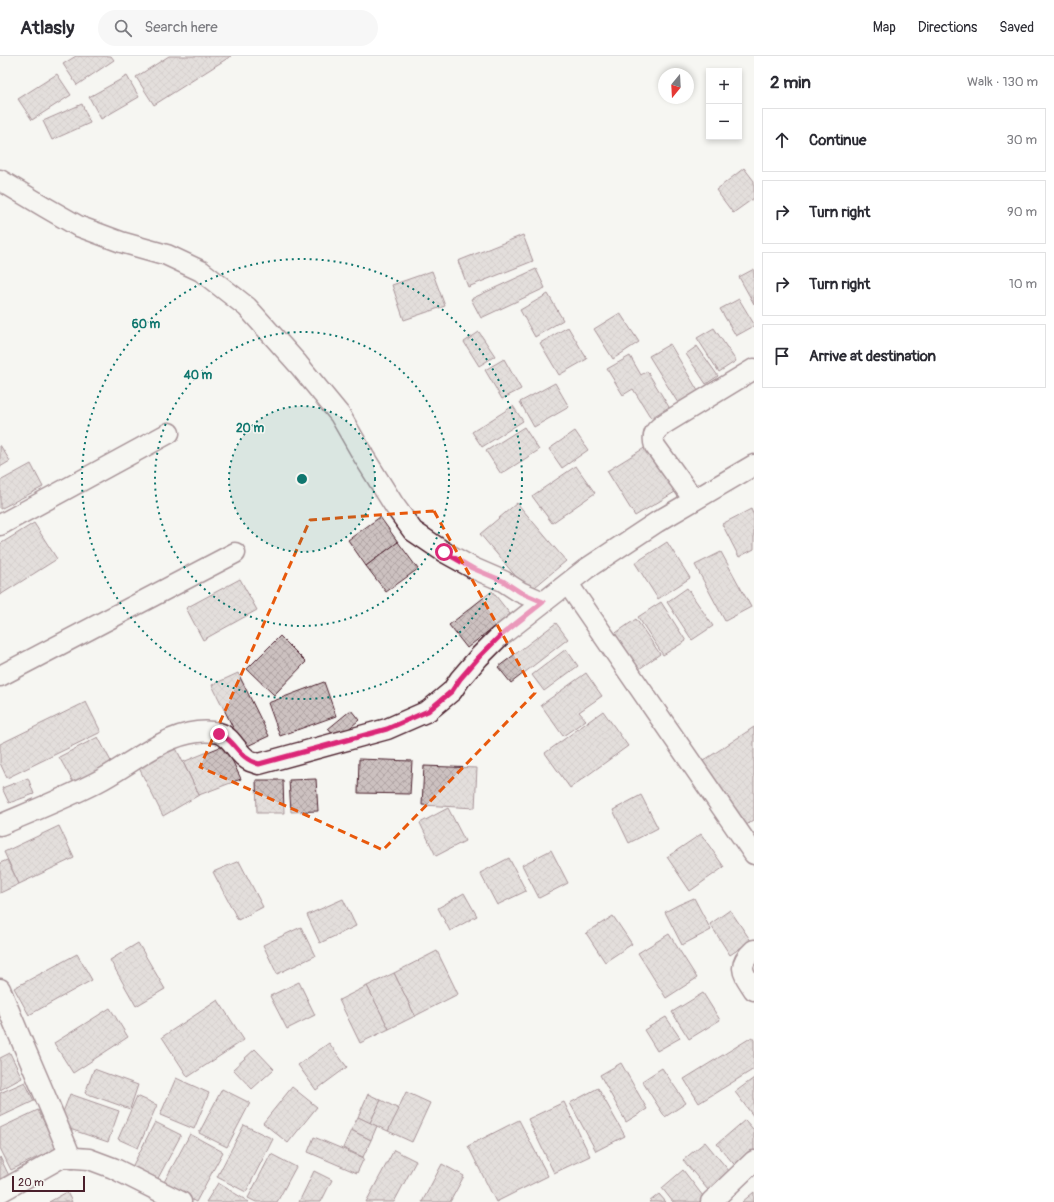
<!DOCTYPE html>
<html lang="en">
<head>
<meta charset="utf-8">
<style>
  :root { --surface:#fff; --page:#f7f7f7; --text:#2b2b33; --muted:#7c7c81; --line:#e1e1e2 }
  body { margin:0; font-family:Pangolin,sans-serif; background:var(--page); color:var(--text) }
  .controls { position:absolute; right:12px; top:12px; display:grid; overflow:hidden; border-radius:0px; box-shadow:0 2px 6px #0003 }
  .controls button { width:36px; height:36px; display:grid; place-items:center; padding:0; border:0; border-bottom:1px solid var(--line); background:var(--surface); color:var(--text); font:20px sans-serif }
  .compass { position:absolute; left:658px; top:12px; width:36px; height:36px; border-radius:50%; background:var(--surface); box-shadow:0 2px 6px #0003; rotate:198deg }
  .scale { position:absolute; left:12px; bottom:10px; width:73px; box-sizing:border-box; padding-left:4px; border:2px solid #4a1f2b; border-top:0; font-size:11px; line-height:14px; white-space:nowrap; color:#4a1f2b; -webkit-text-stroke:3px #f6f6f2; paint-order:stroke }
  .stop { position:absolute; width:12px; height:12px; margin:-9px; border:3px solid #db2777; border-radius:50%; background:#fff }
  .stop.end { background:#db2777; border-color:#fff; box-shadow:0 1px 4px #0008 }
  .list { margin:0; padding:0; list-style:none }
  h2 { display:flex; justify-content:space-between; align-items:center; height:52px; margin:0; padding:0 16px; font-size:17px }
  h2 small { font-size:13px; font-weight:400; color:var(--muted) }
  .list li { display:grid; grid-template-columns:26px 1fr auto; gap:12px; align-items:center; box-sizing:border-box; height:64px; margin:0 8px 8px; padding:0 8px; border:1px solid var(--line); border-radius:0px }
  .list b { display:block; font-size:15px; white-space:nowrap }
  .list em { font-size:13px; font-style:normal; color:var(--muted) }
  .icon { flex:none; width:22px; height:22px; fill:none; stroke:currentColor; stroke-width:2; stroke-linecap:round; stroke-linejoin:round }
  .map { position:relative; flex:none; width:754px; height:1146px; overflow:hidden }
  header { display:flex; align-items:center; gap:24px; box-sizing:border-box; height:56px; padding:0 20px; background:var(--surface); border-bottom:1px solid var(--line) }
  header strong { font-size:19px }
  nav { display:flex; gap:22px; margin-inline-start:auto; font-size:14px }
  .search { width:280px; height:36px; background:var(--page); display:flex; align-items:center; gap:10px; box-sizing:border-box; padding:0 14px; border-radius:22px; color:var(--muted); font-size:15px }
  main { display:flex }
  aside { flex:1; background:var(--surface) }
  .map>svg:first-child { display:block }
</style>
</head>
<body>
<header>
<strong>Atlasly</strong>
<div class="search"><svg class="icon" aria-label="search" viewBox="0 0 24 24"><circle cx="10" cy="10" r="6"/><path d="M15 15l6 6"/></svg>Search here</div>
<nav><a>Map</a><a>Directions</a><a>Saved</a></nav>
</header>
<main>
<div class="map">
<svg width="754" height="1146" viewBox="0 0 754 1146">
  <defs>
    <pattern id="building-cross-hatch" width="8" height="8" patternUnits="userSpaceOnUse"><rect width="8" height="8" fill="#ccc1c0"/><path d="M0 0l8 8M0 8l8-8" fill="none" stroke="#b1a5a5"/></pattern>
  </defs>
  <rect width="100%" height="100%" fill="#f6f6f2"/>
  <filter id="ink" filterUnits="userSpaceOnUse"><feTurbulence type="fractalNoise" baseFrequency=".025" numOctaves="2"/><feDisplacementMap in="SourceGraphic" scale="8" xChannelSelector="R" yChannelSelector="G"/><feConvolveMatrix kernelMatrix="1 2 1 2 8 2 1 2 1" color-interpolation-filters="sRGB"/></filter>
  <g filter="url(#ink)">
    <g fill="url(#building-cross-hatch)" stroke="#4a1f2b">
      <polygon points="76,0 111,0 114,4 77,29 63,8"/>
      <polygon points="169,0 231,0 154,49 136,21"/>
      <polygon points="57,18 71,39 32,64 18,43"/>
      <polygon points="127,20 139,41 101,63 89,41"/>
      <polygon points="82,48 90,67 52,84 43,65"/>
      <polygon points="744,112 754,125 754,142 733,157 716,134"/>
      <polygon points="523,179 533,205 468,231 458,205"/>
      <polygon points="536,213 545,232 481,262 471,243"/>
      <polygon points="754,213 754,248 739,221"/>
      <polygon points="432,215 445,250 404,264 392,229"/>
      <polygon points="548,238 563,264 535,281 520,254"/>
      <polygon points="739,243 754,268 754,270 736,280 720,253"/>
      <polygon points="620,257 639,286 613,303 594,273"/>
      <polygon points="568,271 587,303 559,319 540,287"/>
      <polygon points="714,272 736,305 719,316 697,282"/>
      <polygon points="479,276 495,300 479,310 464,286"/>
      <polygon points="670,288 698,335 678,347 649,300"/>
      <polygon points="697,290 718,320 706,328 686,298"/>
      <polygon points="630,300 641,319 647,315 669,351 651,362 633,333 623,339 607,313"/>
      <polygon points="504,303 521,333 502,343 485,314"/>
      <polygon points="555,327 569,351 534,371 520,346"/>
      <polygon points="513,350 523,365 482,391 472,376"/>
      <polygon points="524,371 539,394 501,418 486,395"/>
      <polygon points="575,375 588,394 562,412 549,393"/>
      <polygon points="0,389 10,405 0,411"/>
      <polygon points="646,391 675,436 635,460 607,415"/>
      <polygon points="31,408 43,431 0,453 0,425"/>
      <polygon points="576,410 595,437 552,467 532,440"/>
      <polygon points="517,447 566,505 529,536 480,478"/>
      <polygon points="751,453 754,460 754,493 739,501 722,468"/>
      <polygon points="380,461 398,486 366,510 348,484"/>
      <polygon points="34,467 57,503 0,539 0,488"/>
      <polygon points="398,486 418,513 386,536 366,510"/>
      <polygon points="667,486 690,522 658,543 635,507"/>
      <polygon points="721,496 751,551 725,565 695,509"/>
      <polygon points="240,523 257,554 203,584 186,552"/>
      <polygon points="687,532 713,570 692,584 667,546"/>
      <polygon points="492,535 510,558 467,592 449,569"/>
      <polygon points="661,546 686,585 663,599 638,561"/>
      <polygon points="636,563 660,598 635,616 610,581"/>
      <polygon points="556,567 568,583 511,627 498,611"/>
      <polygon points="280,580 306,606 274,639 247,613"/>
      <polygon points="566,593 578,610 544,635 532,619"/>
      <polygon points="238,617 269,680 243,692 212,629"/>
      <polygon points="586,617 602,640 579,656 586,664 563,680 541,649"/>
      <polygon points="324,626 336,660 280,680 268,647"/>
      <polygon points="86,646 101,676 7,722 0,707 0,688"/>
      <polygon points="351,654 359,664 337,683 328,673"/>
      <polygon points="603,655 628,690 570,732 545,697"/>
      <polygon points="754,671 754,764 740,773 697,709"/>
      <polygon points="98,681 115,713 77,733 59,701"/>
      <polygon points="225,689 241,723 199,739 183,706"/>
      <polygon points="175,690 199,739 163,760 137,708"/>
      <polygon points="359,703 412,705 410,738 358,737"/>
      <polygon points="424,710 477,712 475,752 422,749"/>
      <polygon points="28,722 34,738 9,747 2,732"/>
      <polygon points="316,723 318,755 291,756 289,724"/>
      <polygon points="256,724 283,724 284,757 257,757"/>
      <polygon points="641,739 658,772 629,787 613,754"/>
      <polygon points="448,752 465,785 436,800 420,767"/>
      <polygon points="59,770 74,802 19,828 4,796"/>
      <polygon points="701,778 724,811 690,835 667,801"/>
      <polygon points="551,794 568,827 539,842 522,809"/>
      <polygon points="509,802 526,835 497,849 480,817"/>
      <polygon points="7,804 19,828 0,837 0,807"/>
      <polygon points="239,805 263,851 238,864 213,816"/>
      <polygon points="464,837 477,860 450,875 438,852"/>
      <polygon points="694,842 711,874 682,889 665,856 678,849"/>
      <polygon points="343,843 356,870 320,887 307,859"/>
      <polygon points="730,854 751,885 730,899 710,868"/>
      <polygon points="613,860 632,888 605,906 586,877"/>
      <polygon points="301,871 315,900 277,918 263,889"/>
      <polygon points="669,878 697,922 666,942 638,897"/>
      <polygon points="138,887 165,933 136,950 110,904"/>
      <polygon points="437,895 458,938 415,960 394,917"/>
      <polygon points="77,898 92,924 29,959 14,932"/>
      <polygon points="394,917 415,960 389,973 367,930"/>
      <polygon points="299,926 315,959 287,973 270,940"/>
      <polygon points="367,930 389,973 360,987 339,944"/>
      <polygon points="703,937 720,964 689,983 672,956"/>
      <polygon points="218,944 244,984 188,1021 162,981"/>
      <polygon points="110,952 128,981 73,1017 54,987"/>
      <polygon points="666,961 680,982 657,995 644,974"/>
      <polygon points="752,981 754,984 754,1013 699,1047 684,1023"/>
      <polygon points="329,987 347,1011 316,1034 298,1009"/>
      <polygon points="255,993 274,1013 252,1033 233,1013"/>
      <polygon points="10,997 22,1022 0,1034 0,1002"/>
      <polygon points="621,1007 647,1053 626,1066 600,1019"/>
      <polygon points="662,1012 686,1047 665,1061 642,1025"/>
      <polygon points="94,1013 138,1029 130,1053 85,1037"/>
      <polygon points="176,1022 209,1037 194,1073 160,1059"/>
      <polygon points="754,1022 754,1061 735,1036"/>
      <polygon points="25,1026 34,1045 0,1061 0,1037"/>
      <polygon points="292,1031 317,1051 288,1087 263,1067"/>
      <polygon points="598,1032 625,1080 596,1095 570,1047"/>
      <polygon points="222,1033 250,1047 227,1091 199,1077"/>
      <polygon points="406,1036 430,1047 412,1086 388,1075"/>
      <polygon points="70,1038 119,1055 108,1086 58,1069"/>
      <polygon points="368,1038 381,1044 370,1067 358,1061"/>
      <polygon points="137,1040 157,1049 138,1092 118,1083"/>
      <polygon points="381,1044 399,1053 388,1075 370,1067"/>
      <polygon points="564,1046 590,1100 554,1117 528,1063"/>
      <polygon points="38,1054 57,1092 11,1114 0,1092 0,1072"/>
      <polygon points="358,1061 377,1070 371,1084 351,1074"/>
      <polygon points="519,1064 548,1120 496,1146 468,1090"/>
      <polygon points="745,1064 754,1074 754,1099 738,1113 717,1088"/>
      <polygon points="155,1066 181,1079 156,1126 131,1113"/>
      <polygon points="244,1069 273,1083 246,1136 217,1121"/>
      <polygon points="351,1074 371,1084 363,1101 343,1092"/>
      <polygon points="190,1078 223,1096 196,1146 163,1128"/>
      <polygon points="314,1081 364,1102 357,1117 308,1096"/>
      <polygon points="705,1086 735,1122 713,1140 683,1104"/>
      <polygon points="394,1094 416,1105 394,1146 366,1146"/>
      <polygon points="271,1098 296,1111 277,1146 256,1146 248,1142"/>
      <polygon points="0,1101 13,1128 0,1135"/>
      <polygon points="442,1108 464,1120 450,1146 422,1146"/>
      <polygon points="683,1114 706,1144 703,1146 673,1146 662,1132"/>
      <polygon points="314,1115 332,1124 321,1146 299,1146"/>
      <polygon points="218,1127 249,1146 206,1146"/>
      <polygon points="67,1136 72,1146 49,1146"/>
      <polygon points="754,1136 754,1146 742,1146"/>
      <polygon points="659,1138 666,1146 649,1146"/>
    </g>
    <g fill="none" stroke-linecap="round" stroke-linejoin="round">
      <defs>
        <g id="minor">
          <polyline points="0,124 45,151 78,170 121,186 167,199 201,215 247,251 298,308 340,359 364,401 394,449 413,475 444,496 473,512 503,525 520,536 543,546"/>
          <path d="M694,444L655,390C651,378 656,373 667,366L754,313"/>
          <polyline points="0,469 169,377"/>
          <polyline points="568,528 754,798"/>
          <polyline points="0,620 235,497"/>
          <path d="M0,769C33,755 66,742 97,726C133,708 175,667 219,677C233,681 237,699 250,705C253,706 256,707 259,708L387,673L428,655L452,635L460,623L479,601L499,581L586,513L657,466L754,409"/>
          <path d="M754,894C736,910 743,917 754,934"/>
          <path d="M0,933C23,990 48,1045 71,1102"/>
          <polyline points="0,1136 62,1101 89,1103 113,1112 181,1146"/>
          <polyline points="711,1146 754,1105"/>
        </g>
      </defs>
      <use href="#minor" stroke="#4a1f2b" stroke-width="23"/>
      <use href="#minor" stroke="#f6f6f2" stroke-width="20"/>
    </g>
  </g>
  <g fill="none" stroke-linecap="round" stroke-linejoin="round" filter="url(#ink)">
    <path stroke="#db2777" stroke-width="5" d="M219,678C236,684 237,702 259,708L387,673L428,655L452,635L460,623L479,601L499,581L543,546L520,536L503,525L472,512L444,496"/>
  </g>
  <path d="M0 0H754V1146H0ZM434,455L535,637L383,794L200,711L310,464Z" fill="#f6f6f2" fill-opacity=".55" fill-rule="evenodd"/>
  <path fill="none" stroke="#e8590c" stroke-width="3" stroke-dasharray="8 5" stroke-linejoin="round" d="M434,455L535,637L383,794L200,711L310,464Z"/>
  <circle cx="302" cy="423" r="73" fill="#0f766e" fill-opacity=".12"/>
  <g fill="none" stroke="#0f766e" stroke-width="2" stroke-dasharray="2 4">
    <circle cx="302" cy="423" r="73"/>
    <circle cx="302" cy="423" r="147"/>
    <circle cx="302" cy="423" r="220"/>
  </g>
  <circle cx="302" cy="423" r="6" fill="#0f766e" stroke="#f6f6f2" stroke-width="2"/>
  <g font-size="12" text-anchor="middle" font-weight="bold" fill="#0f766e" stroke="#f6f6f2" stroke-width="3" stroke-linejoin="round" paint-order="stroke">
    <text x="146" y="272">60 m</text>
    <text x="198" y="323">40 m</text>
    <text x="250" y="376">20 m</text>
  </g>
</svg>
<div class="controls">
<button>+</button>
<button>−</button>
</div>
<svg class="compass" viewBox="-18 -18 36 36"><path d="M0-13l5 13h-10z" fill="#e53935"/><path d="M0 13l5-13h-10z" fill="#7c7c81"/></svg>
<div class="scale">20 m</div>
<div class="stop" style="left:444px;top:496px"></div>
<div class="stop end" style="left:219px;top:678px"></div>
</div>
<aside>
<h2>2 min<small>Walk · 130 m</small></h2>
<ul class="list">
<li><svg class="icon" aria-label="ahead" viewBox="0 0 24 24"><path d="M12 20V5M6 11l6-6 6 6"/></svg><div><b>Continue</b></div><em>30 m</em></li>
<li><svg class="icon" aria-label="right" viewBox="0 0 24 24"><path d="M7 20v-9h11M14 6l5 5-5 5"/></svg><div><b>Turn right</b></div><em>90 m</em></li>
<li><svg class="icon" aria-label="right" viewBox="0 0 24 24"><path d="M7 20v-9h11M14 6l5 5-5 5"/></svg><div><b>Turn right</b></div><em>10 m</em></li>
<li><svg class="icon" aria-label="arrive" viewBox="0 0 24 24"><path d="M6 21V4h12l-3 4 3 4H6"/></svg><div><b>Arrive at destination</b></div></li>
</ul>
</aside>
</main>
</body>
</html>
